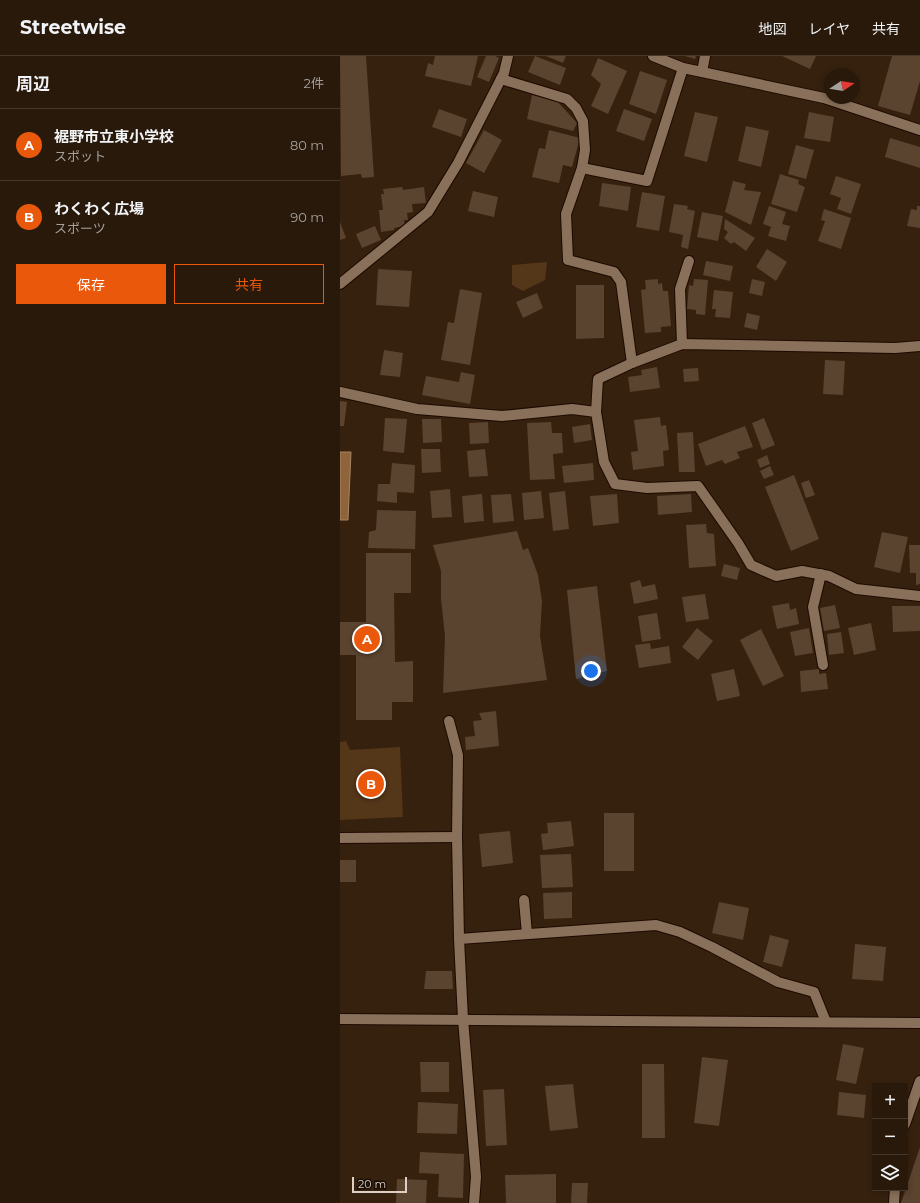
<!DOCTYPE html>
<html lang="ja">
<head>
<meta charset="utf-8">
<style>
  :root { --surface:#28190a; --page:#302213; --text:#f1f3f6; --muted:#a5a09c; --line:#44382b; --accent:#ea580c }
  body { margin:0; font-family:Montserrat,"Noto Sans JP",sans-serif; background:var(--page); color:var(--text) }
  .controls { position:absolute; right:12px; bottom:12px; display:grid; overflow:hidden; border-radius:0px; box-shadow:0 2px 6px #0003 }
  .controls button { width:36px; height:36px; display:grid; place-items:center; padding:0; border:0; border-bottom:1px solid var(--line); background:var(--surface); color:var(--text); font:20px sans-serif }
  .compass { position:absolute; left:484px; top:12px; width:36px; height:36px; border-radius:50%; background:var(--surface); box-shadow:0 2px 6px #0003; rotate:78deg }
  .scale { position:absolute; left:12px; bottom:10px; width:55px; box-sizing:border-box; padding-left:4px; border:2px solid #ddcfc4; border-top:0; font-size:11px; line-height:14px; white-space:nowrap; color:#ddcfc4; -webkit-text-stroke:3px #170d06; paint-order:stroke }
  .you { position:absolute; left:251px; top:615px; width:14px; height:14px; margin:-10px; border:3px solid #fff; border-radius:50%; background:#1a73e8; box-shadow:0 0 0 6px #1a73e833 }
  .badge { display:grid; place-items:center; width:26px; height:26px; border-radius:50%; background:var(--accent); color:#fff; font-size:13px; font-weight:700 }
  .pin { position:absolute; translate:-50% -50%; border:2px solid #fff; box-shadow:0 1px 4px #0006 }
  .list { margin:0; padding:0; list-style:none }
  h2 { display:flex; justify-content:space-between; align-items:center; height:52px; margin:0; padding:0 16px; font-size:17px }
  h2 small { font-size:13px; font-weight:400; color:var(--muted) }
  .list li { display:grid; grid-template-columns:26px 1fr auto; gap:12px; align-items:center; box-sizing:border-box; height:72px; padding:0 16px; border-top:1px solid var(--line) }
  .list b { display:block; font-size:15px; white-space:nowrap }
  .list p { margin:0; font-size:13px; white-space:nowrap; color:var(--muted) }
  .list em { font-size:13px; font-style:normal; color:var(--muted) }
  .actions { display:flex; gap:8px; padding:12px 16px }
  .actions a { flex:1; padding:9px 0; border:1px solid var(--accent); border-radius:0px; text-align:center; font-size:14px; color:var(--accent) }
  .actions .main { background:var(--accent); color:#fff }
  .icon { flex:none; width:22px; height:22px; fill:none; stroke:currentColor; stroke-width:2; stroke-linecap:round; stroke-linejoin:round }
  .map { position:relative; flex:none; width:580px; height:1147px; overflow:hidden }
  header { display:flex; align-items:center; gap:24px; box-sizing:border-box; height:56px; padding:0 20px; background:var(--surface); border-bottom:1px solid var(--line) }
  header strong { font-size:19px }
  nav { display:flex; gap:22px; margin-inline-start:auto; font-size:14px }
  main { display:flex }
  aside { flex:1; background:var(--surface) }
  .map>svg:first-child { display:block }
</style>
</head>
<body>
<header>
<strong>Streetwise</strong>
<nav><a>地図</a><a>レイヤ</a><a>共有</a></nav>
</header>
<main>
<aside>
<h2>周辺<small>2件</small></h2>
<ul class="list">
<li><span class="badge">A</span><div><b>裾野市立東小学校</b><p>スポット</p></div><em>80 m</em></li>
<li><span class="badge">B</span><div><b>わくわく広場</b><p>スポーツ</p></div><em>90 m</em></li>
</ul>
<div class="actions"><a class="main">保存</a><a>共有</a></div>
</aside>
<div class="map">
<svg width="580" height="1147" viewBox="0 0 580 1147">
  <rect width="100%" height="100%" fill="#36210e"/>
  <g fill="#543619">
    <polygon points="207,206 205,224 183,235 172,229 172,209"/>
    <polygon points="6,685 10,694 60,691 63,761 0,764 0,686"/>
  </g>
  <polygon fill="#8f643b" stroke="#a68464" points="0,396 11,396 8,464 0,464"/>
  <g fill="#5a432f">
    <polygon points="0,0 26,0 34,121 22,122 21,118 1,120"/>
    <polygon points="95,0 138,0 131,30 85,20 88,7 93,9"/>
    <polygon points="146,0 155,0 159,2 149,26 137,21"/>
    <polygon points="195,0 226,12 220,29 188,16"/>
    <polygon points="206,0 226,0 223,7"/>
    <polygon points="345,0 356,0 355,3"/>
    <polygon points="442,0 476,0 470,13"/>
    <polygon points="552,0 580,0 580,25 570,59 538,50"/>
    <polygon points="258,2 287,15 268,58 251,50 261,28 251,19"/>
    <polygon points="300,15 327,24 316,58 289,48"/>
    <polygon points="192,39 217,45 237,67 233,75 187,63"/>
    <polygon points="99,53 127,63 121,81 92,71"/>
    <polygon points="284,53 312,63 304,85 276,75"/>
    <polygon points="355,56 378,61 367,106 344,100"/>
    <polygon points="469,56 494,61 490,86 464,82"/>
    <polygon points="406,70 429,75 421,111 398,105"/>
    <polygon points="144,74 162,84 144,117 126,107"/>
    <polygon points="209,74 240,82 232,111 223,109 219,127 192,121 199,92 205,93"/>
    <polygon points="550,82 580,91 580,112 545,101"/>
    <polygon points="456,89 474,94 466,123 448,118"/>
    <polygon points="440,118 459,124 458,128 465,131 457,156 431,148"/>
    <polygon points="496,120 521,128 511,158 497,153 501,142 490,138"/>
    <polygon points="393,125 406,128 404,134 421,136 411,169 385,156"/>
    <polygon points="262,127 291,131 288,155 259,150"/>
    <polygon points="62,131 63,134 84,131 86,147 72,148 73,156 67,157 68,164 64,164 65,170 54,172 54,174 41,176 39,154 43,154 41,138 44,138 43,133"/>
    <polygon points="133,135 158,141 154,161 128,155"/>
    <polygon points="302,136 325,140 319,175 296,171"/>
    <polygon points="334,148 348,150 347,153 355,155 348,193 341,191 343,179 329,176"/>
    <polygon points="429,150 446,156 442,168 450,170 446,185 428,180 431,171 423,168"/>
    <polygon points="577,150 580,150 580,172 567,170 571,153 577,154"/>
    <polygon points="484,153 511,162 501,193 478,185 485,165 481,164"/>
    <polygon points="362,156 383,160 378,185 357,181"/>
    <polygon points="385,163 415,182 406,195 394,186 391,188 384,182 388,176 384,173"/>
    <polygon points="0,166 6,182 0,184"/>
    <polygon points="35,170 41,184 22,192 16,178"/>
    <polygon points="427,193 447,206 436,225 416,211"/>
    <polygon points="366,205 393,210 390,225 363,219"/>
    <polygon points="38,213 72,215 69,251 36,249"/>
    <polygon points="318,223 318,228 322,227 323,235 328,235 331,270 321,271 321,276 305,277 301,234 306,233 305,224"/>
    <polygon points="354,223 368,224 365,259 356,258 356,254 347,253 349,229 353,230"/>
    <polygon points="412,223 425,226 422,240 409,237"/>
    <polygon points="236,229 264,229 264,282 236,283"/>
    <polygon points="120,233 142,237 130,309 101,304 108,266 114,267"/>
    <polygon points="374,234 393,236 390,262 375,261 376,253 372,253"/>
    <polygon points="197,237 203,252 183,262 176,246"/>
    <polygon points="407,257 420,260 417,274 404,271"/>
    <polygon points="44,294 63,297 60,321 40,319"/>
    <polygon points="485,304 505,305 503,339 483,338"/>
    <polygon points="317,311 320,332 290,336 288,321 302,319 301,314"/>
    <polygon points="358,312 359,325 344,326 343,313"/>
    <polygon points="121,316 135,319 130,348 82,339 86,320 119,326"/>
    <polygon points="0,345 7,346 4,370 0,370"/>
    <polygon points="320,361 321,370 326,369 329,394 323,395 324,410 293,414 291,396 298,395 294,364"/>
    <polygon points="45,362 67,363 64,397 43,395"/>
    <polygon points="424,362 435,389 422,394 412,367"/>
    <polygon points="82,363 101,363 102,386 83,387"/>
    <polygon points="148,366 149,387 130,388 129,367"/>
    <polygon points="211,366 212,377 222,377 223,397 213,398 215,423 190,424 187,367"/>
    <polygon points="250,368 252,384 234,387 232,371"/>
    <polygon points="405,370 413,391 397,396 400,402 385,408 382,404 366,410 358,388"/>
    <polygon points="353,376 355,416 339,416 337,377"/>
    <polygon points="81,393 100,393 101,416 82,417"/>
    <polygon points="145,393 148,420 129,421 127,395"/>
    <polygon points="427,399 430,408 420,412 417,404"/>
    <polygon points="52,407 75,409 74,437 57,436 57,447 37,445 38,428 50,428"/>
    <polygon points="253,407 254,424 224,427 222,410"/>
    <polygon points="430,410 434,419 424,423 420,415"/>
    <polygon points="454,419 479,483 451,495 425,431"/>
    <polygon points="469,424 475,439 466,442 461,427"/>
    <polygon points="110,433 112,461 92,462 90,435"/>
    <polygon points="201,435 204,462 184,464 182,437"/>
    <polygon points="225,435 229,473 213,475 209,437"/>
    <polygon points="142,438 144,465 124,467 122,440"/>
    <polygon points="171,438 174,465 153,467 151,439"/>
    <polygon points="277,438 279,467 253,470 250,440"/>
    <polygon points="351,438 352,456 318,459 317,440"/>
    <polygon points="37,454 76,455 75,493 28,492 29,476 36,474"/>
    <polygon points="366,468 367,477 374,478 376,510 349,512 346,469"/>
    <polygon points="177,475 183,494 188,492 198,519 202,545 200,580 207,624 103,637 105,580 101,543 101,515 93,489"/>
    <polygon points="542,476 568,481 560,517 534,511"/>
    <polygon points="569,489 580,489 580,528 576,529 576,517 570,517"/>
    <polygon points="26,497 71,497 71,537 54,537 55,606 73,605 73,646 52,646 52,664 16,664 16,599 0,599 0,566 26,566"/>
    <polygon points="384,508 400,512 397,524 381,520"/>
    <polygon points="300,524 302,531 315,528 318,543 294,548 290,527"/>
    <polygon points="257,530 267,615 236,623 227,534"/>
    <polygon points="365,538 369,563 346,566 342,541"/>
    <polygon points="449,547 450,554 456,552 459,568 437,573 432,550"/>
    <polygon points="495,549 500,572 484,575 480,552"/>
    <polygon points="552,550 580,550 580,575 553,576"/>
    <polygon points="317,557 321,583 302,586 298,560"/>
    <polygon points="531,567 536,594 514,599 508,572"/>
    <polygon points="357,572 373,585 358,604 342,591"/>
    <polygon points="469,572 473,597 455,600 450,576"/>
    <polygon points="421,573 444,620 423,630 400,584"/>
    <polygon points="501,576 504,597 489,599 487,578"/>
    <polygon points="310,587 311,593 329,590 331,607 299,612 295,589"/>
    <polygon points="394,613 400,640 377,645 371,618"/>
    <polygon points="479,613 479,618 486,617 488,633 461,636 460,615"/>
    <polygon points="156,655 159,690 126,694 125,681 135,680 133,665 142,664 139,657"/>
    <rect x="264" y="757" width="30" height="58"/>
    <polygon points="231,765 234,790 203,794 201,778 208,777 207,767"/>
    <polygon points="170,775 173,807 142,811 139,778"/>
    <polygon points="231,798 233,831 202,832 200,799"/>
    <rect x="0" y="804" width="16" height="22"/>
    <polygon points="232,836 232,862 204,863 203,837"/>
    <polygon points="379,846 409,852 403,884 372,877"/>
    <polygon points="430,879 449,884 442,911 423,906"/>
    <polygon points="515,888 546,891 543,925 512,923"/>
    <polygon points="86,915 112,915 113,933 84,933"/>
    <polygon points="503,988 524,992 516,1028 496,1024"/>
    <polygon points="362,1001 388,1004 379,1070 354,1067"/>
    <polygon points="80,1006 109,1006 109,1036 81,1036"/>
    <polygon points="302,1008 324,1008 325,1082 302,1082"/>
    <polygon points="233,1028 238,1072 210,1075 205,1030"/>
    <polygon points="164,1033 167,1089 146,1090 143,1034"/>
    <polygon points="499,1036 526,1039 524,1062 497,1059"/>
    <polygon points="78,1046 118,1048 117,1078 77,1077"/>
    <polygon points="580,1091 580,1147 561,1147"/>
    <polygon points="80,1096 124,1098 123,1142 98,1141 99,1118 79,1117"/>
    <polygon points="216,1118 216,1147 166,1147 165,1119"/>
    <polygon points="57,1123 87,1124 86,1147 56,1147"/>
    <polygon points="232,1127 248,1127 247,1147 231,1147"/>
  </g>
  <g fill="none" stroke-linecap="round" stroke-linejoin="round">
    <defs>
      <g id="minor">
        <polyline points="313,0 343,12 484,42 580,74"/>
        <polyline points="362,16 365,0"/>
        <polyline points="161,23 227,43 236,52 243,65 245,94 242,112 226,158 228,204 274,216 281,226 292,307"/>
        <polyline points="242,112 307,125 343,12"/>
        <polyline points="0,228 88,156 118,107 164,17 168,0"/>
        <polyline points="342,288 340,233 349,205"/>
        <polyline points="0,336 77,353 162,360 232,353 256,356 264,406 275,428 307,432 358,430 398,487 411,509 436,520 462,515 489,520 516,533 580,540"/>
        <polyline points="256,356 258,323 292,307 342,288 555,292 580,290"/>
        <polyline points="481,518 473,551 483,609"/>
        <polyline points="109,665 118,699 117,781 119,883 123,963 136,1121 134,1147"/>
        <polyline points="0,782 117,781"/>
        <polyline points="184,844 187,878"/>
        <polyline points="119,883 316,869 340,876 372,891 438,926 474,936 486,966"/>
        <polyline points="0,963 580,967"/>
        <polyline points="565,1068 580,1025"/>
        <polyline points="554,1147 555,1132"/>
      </g>
    </defs>
    <use href="#minor" stroke="#1d0a00" stroke-width="12"/>
    <use href="#minor" stroke="#89705a" stroke-width="10"/>
  </g>
</svg>
<div class="controls">
<button>+</button>
<button>−</button>
<button><svg class="icon" aria-label="layers" viewBox="0 0 24 24"><path d="M12 4l9 5-9 5-9-5zM3 14l9 5 9-5"/></svg></button>
</div>
<svg class="compass" viewBox="-18 -18 36 36"><path d="M0-13l5 13h-10z" fill="#e53935"/><path d="M0 13l5-13h-10z" fill="#a5a09c"/></svg>
<div class="scale">20 m</div>
<div class="you"></div>
<div class="pin badge" style="left:27px;top:583px">A</div>
<div class="pin badge" style="left:31px;top:728px">B</div>
</div>
</main>
</body>
</html>
